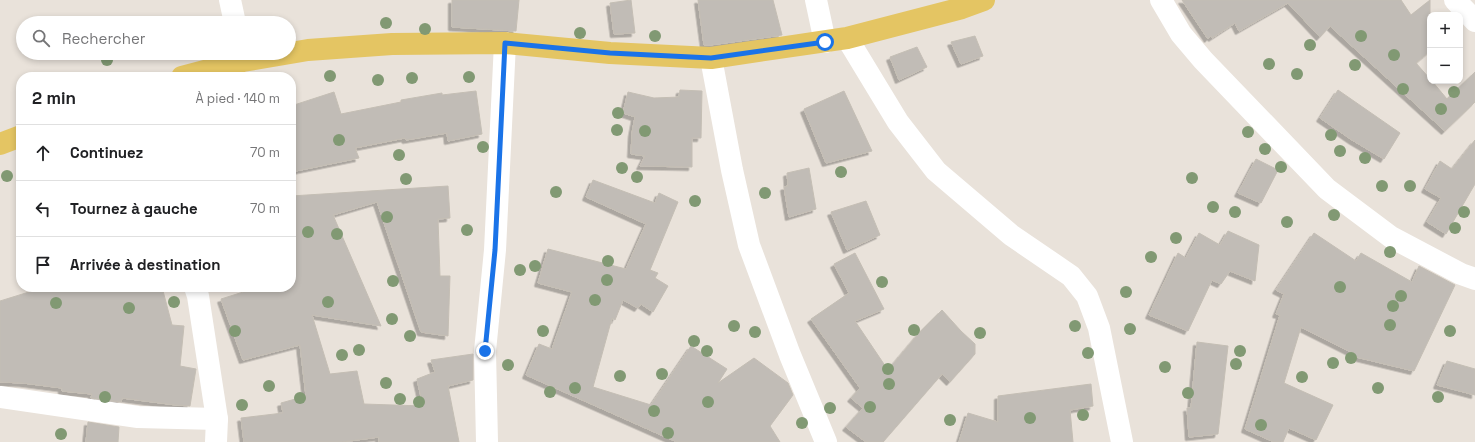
<!DOCTYPE html>
<html lang="fr">
<head>
<meta charset="utf-8">
<style>
  :root { --surface:#fff; --page:#f2f2f2; --text:#202124; --muted:#757577; --line:#e0e0e0 }
  body { margin:0; font-family:"Space Grotesk",sans-serif; background:var(--page); color:var(--text) }
  .controls { position:absolute; right:12px; top:12px; display:grid; overflow:hidden; border-radius:8px; box-shadow:0 2px 6px #0003 }
  .controls button { width:36px; height:36px; display:grid; place-items:center; padding:0; border:0; border-bottom:1px solid var(--line); background:var(--surface); color:var(--text); font:20px sans-serif }
  .stop { position:absolute; width:12px; height:12px; margin:-9px; border:3px solid #1a73e8; border-radius:50%; background:#fff }
  .stop.end { background:#1a73e8; border-color:#fff; box-shadow:0 1px 4px #0008 }
  .list { margin:0; padding:0; list-style:none }
  h2 { display:flex; justify-content:space-between; align-items:center; height:52px; margin:0; padding:0 16px; font-size:17px }
  h2 small { font-size:13px; font-weight:400; color:var(--muted) }
  .list li { display:grid; grid-template-columns:26px 1fr auto; gap:12px; align-items:center; box-sizing:border-box; height:56px; padding:0 16px; border-top:1px solid var(--line) }
  .list b { display:block; font-size:15px; white-space:nowrap }
  .list em { font-size:13px; font-style:normal; color:var(--muted) }
  .icon { flex:none; width:22px; height:22px; fill:none; stroke:currentColor; stroke-width:2; stroke-linecap:round; stroke-linejoin:round }
  .map { position:relative; flex:none; width:1475px; height:442px; overflow:hidden }
  .search { position:absolute; background:var(--surface); box-shadow:0 2px 6px #0003; left:16px; top:16px; width:280px; height:44px; display:flex; align-items:center; gap:10px; box-sizing:border-box; padding:0 14px; border-radius:22px; color:var(--muted); font-size:15px }
  .panel { position:absolute; background:var(--surface); box-shadow:0 2px 6px #0003; left:16px; top:72px; width:280px; height:220px; border-radius:16px }
  .map>svg:first-child { display:block }
</style>
</head>
<body>
<div class="map">
<svg width="1475" height="442" viewBox="0 0 1475 442">
  <defs>
    <filter id="shadow"><feDropShadow dx="-3.5" dy="3.5" stdDeviation="0" flood-color="#0004"/></filter>
  </defs>
  <rect width="100%" height="100%" fill="#e9e2da"/>
  <g fill="#c1bcb6" stroke="#c4beb4" filter="url(#shadow)">
    <polygon points="452,0 519,0 516,31 452,27"/>
    <polygon points="631,0 635,33 614,34 610,3"/>
    <polygon points="698,0 773,0 782,35 710,45 704,45"/>
    <polygon points="1182,0 1401,0 1411,15 1430,0 1430,51 1416,63 1430,79 1430,81 1432,81 1447,99 1475,72 1475,102 1445,131 1330,26 1320,37 1288,3 1239,31 1235,23 1212,38 1211,36 1208,39"/>
    <polygon points="975,36 983,56 961,64 951,42"/>
    <polygon points="917,47 927,67 899,80 890,57"/>
    <polygon points="680,90 702,91 701,138 692,138 692,167 640,166 645,156 631,154 632,133 635,117 623,113 628,92 654,98 679,97"/>
    <polygon points="1338,90 1400,133 1384,159 1352,140 1320,118"/>
    <polygon points="476,91 482,134 448,141 447,133 406,140 405,138 355,148 359,158 291,172 291,106 334,92 341,114 401,102 401,100 442,93 442,95"/>
    <polygon points="844,91 872,151 826,163 804,109"/>
    <polygon points="1475,140 1475,184 1446,234 1427,222 1441,198 1425,189 1440,161 1452,169"/>
    <polygon points="1256,159 1278,170 1261,203 1238,193"/>
    <polygon points="809,168 816,209 789,217 784,187 788,186 787,173"/>
    <polygon points="593,180 655,203 659,193 678,202 650,270 658,273 655,278 668,286 653,312 641,304 638,308 623,300 615,320 612,318 593,387 651,405 691,346 727,369 718,383 754,358 788,383 793,395 770,426 780,442 677,442 526,375 539,344 552,349 572,292 538,283 548,249 626,269 646,224 586,197"/>
    <polygon points="448,186 450,218 438,219 440,276 450,276 448,336 421,332 377,202 333,215 381,326 312,315 330,374 357,371 364,404 423,406 417,379 435,372 431,360 473,354 473,380 448,386 459,442 379,442 379,437 342,442 244,442 241,418 283,413 281,403 306,396 300,345 243,360 221,299 259,287 291,287 291,196"/>
    <polygon points="866,201 880,235 847,250 831,212"/>
    <polygon points="1228,231 1259,245 1255,281 1230,271 1221,284 1212,280 1188,331 1149,315 1178,253 1186,258 1199,233 1220,245"/>
    <polygon points="1314,233 1356,261 1361,253 1412,282 1419,266 1455,285 1414,371 1352,356 1353,353 1301,327 1284,383 1333,405 1316,440 1289,428 1283,442 1274,442 1245,429 1280,315 1276,314 1284,294 1276,290"/>
    <polygon points="855,253 884,309 855,321 888,370 920,332 942,310 961,331 975,344 975,354 950,382 942,374 883,442 866,442 846,427 863,408 851,398 860,388 811,319 849,293 834,264"/>
    <polygon points="45,287 162,287 172,325 184,326 180,366 196,369 190,406 176,405 122,398 121,402 91,398 92,394 62,391 62,388 23,383 0,382 0,301"/>
    <polygon points="1197,342 1228,346 1218,434 1189,437 1187,408 1191,408"/>
    <polygon points="1447,361 1475,369 1475,395 1437,385"/>
    <polygon points="1091,384 1093,406 1070,410 1073,442 959,442 968,413 998,422 998,396"/>
    <polygon points="88,422 119,427 118,442 86,442"/>
  </g>
  <g fill="none" stroke-linecap="round" stroke-linejoin="round">
    <g stroke="#fff" stroke-width="22">
      <polyline points="230,0 235,23"/>
      <polyline points="816,0 825,42"/>
      <polyline points="1161,0 1181,34 1203,60 1327,189 1391,237 1461,274 1475,279"/>
      <polyline points="1455,0 1475,21"/>
      <polyline points="847,38 898,122 936,171 1011,235 1071,276 1087,296 1099,328 1122,442"/>
      <polyline points="711,58 732,170 749,245 790,355 826,442"/>
      <polyline points="195,287 198,296 217,419 216,442"/>
      <polyline points="0,397 138,417 217,419"/>
      <polyline points="487,442 485,351 495,250 505,43"/>
    </g>
    <g stroke="#e4c563" stroke-width="22">
      <polyline points="182,77 243,61 308,50 392,44 505,43 610,53 711,58 847,38 962,8 984,0"/>
      <polyline points="0,144 21,136"/>
    </g>
  </g>
  <g fill="#819973">
    <circle cx="386" cy="23" r="6"/>
    <circle cx="425" cy="29" r="6"/>
    <circle cx="580" cy="33" r="6"/>
    <circle cx="655" cy="36" r="6"/>
    <circle cx="1361" cy="36" r="6"/>
    <circle cx="1310" cy="45" r="6"/>
    <circle cx="1394" cy="55" r="6"/>
    <circle cx="107" cy="60" r="6"/>
    <circle cx="1269" cy="64" r="6"/>
    <circle cx="1355" cy="65" r="6"/>
    <circle cx="1297" cy="74" r="6"/>
    <circle cx="330" cy="76" r="6"/>
    <circle cx="469" cy="77" r="6"/>
    <circle cx="412" cy="78" r="6"/>
    <circle cx="378" cy="80" r="6"/>
    <circle cx="1403" cy="89" r="6"/>
    <circle cx="1454" cy="92" r="6"/>
    <circle cx="1441" cy="109" r="6"/>
    <circle cx="618" cy="113" r="6"/>
    <circle cx="617" cy="130" r="6"/>
    <circle cx="645" cy="131" r="6"/>
    <circle cx="1248" cy="132" r="6"/>
    <circle cx="1331" cy="135" r="6"/>
    <circle cx="339" cy="140" r="6"/>
    <circle cx="483" cy="147" r="6"/>
    <circle cx="1265" cy="149" r="6"/>
    <circle cx="1340" cy="151" r="6"/>
    <circle cx="399" cy="155" r="6"/>
    <circle cx="1365" cy="158" r="6"/>
    <circle cx="1281" cy="167" r="6"/>
    <circle cx="622" cy="168" r="6"/>
    <circle cx="841" cy="172" r="6"/>
    <circle cx="7" cy="176" r="6"/>
    <circle cx="637" cy="177" r="6"/>
    <circle cx="1192" cy="178" r="6"/>
    <circle cx="406" cy="179" r="6"/>
    <circle cx="1382" cy="186" r="6"/>
    <circle cx="1410" cy="186" r="6"/>
    <circle cx="556" cy="192" r="6"/>
    <circle cx="765" cy="193" r="6"/>
    <circle cx="695" cy="201" r="6"/>
    <circle cx="1213" cy="207" r="6"/>
    <circle cx="1235" cy="212" r="6"/>
    <circle cx="1464" cy="212" r="6"/>
    <circle cx="1334" cy="215" r="6"/>
    <circle cx="387" cy="217" r="6"/>
    <circle cx="1287" cy="222" r="6"/>
    <circle cx="1455" cy="228" r="6"/>
    <circle cx="467" cy="230" r="6"/>
    <circle cx="308" cy="232" r="6"/>
    <circle cx="337" cy="234" r="6"/>
    <circle cx="1176" cy="238" r="6"/>
    <circle cx="1390" cy="252" r="6"/>
    <circle cx="1151" cy="257" r="6"/>
    <circle cx="608" cy="261" r="6"/>
    <circle cx="535" cy="266" r="6"/>
    <circle cx="520" cy="270" r="6"/>
    <circle cx="607" cy="280" r="6"/>
    <circle cx="393" cy="281" r="6"/>
    <circle cx="882" cy="282" r="6"/>
    <circle cx="1340" cy="287" r="6"/>
    <circle cx="1126" cy="292" r="6"/>
    <circle cx="1401" cy="296" r="6"/>
    <circle cx="595" cy="300" r="6"/>
    <circle cx="174" cy="302" r="6"/>
    <circle cx="328" cy="302" r="6"/>
    <circle cx="56" cy="303" r="6"/>
    <circle cx="1393" cy="306" r="6"/>
    <circle cx="129" cy="308" r="6"/>
    <circle cx="392" cy="319" r="6"/>
    <circle cx="1390" cy="325" r="6"/>
    <circle cx="734" cy="326" r="6"/>
    <circle cx="1075" cy="326" r="6"/>
    <circle cx="1130" cy="329" r="6"/>
    <circle cx="914" cy="330" r="6"/>
    <circle cx="235" cy="331" r="6"/>
    <circle cx="543" cy="331" r="6"/>
    <circle cx="1450" cy="331" r="6"/>
    <circle cx="755" cy="332" r="6"/>
    <circle cx="980" cy="333" r="6"/>
    <circle cx="410" cy="336" r="6"/>
    <circle cx="694" cy="341" r="6"/>
    <circle cx="359" cy="350" r="6"/>
    <circle cx="707" cy="351" r="6"/>
    <circle cx="1240" cy="351" r="6"/>
    <circle cx="1088" cy="353" r="6"/>
    <circle cx="342" cy="355" r="6"/>
    <circle cx="1351" cy="358" r="6"/>
    <circle cx="1333" cy="363" r="6"/>
    <circle cx="1236" cy="364" r="6"/>
    <circle cx="508" cy="365" r="6"/>
    <circle cx="1165" cy="367" r="6"/>
    <circle cx="888" cy="369" r="6"/>
    <circle cx="662" cy="374" r="6"/>
    <circle cx="620" cy="376" r="6"/>
    <circle cx="1302" cy="377" r="6"/>
    <circle cx="386" cy="383" r="6"/>
    <circle cx="889" cy="384" r="6"/>
    <circle cx="269" cy="386" r="6"/>
    <circle cx="575" cy="388" r="6"/>
    <circle cx="1378" cy="388" r="6"/>
    <circle cx="550" cy="392" r="6"/>
    <circle cx="1188" cy="393" r="6"/>
    <circle cx="105" cy="397" r="6"/>
    <circle cx="1438" cy="397" r="6"/>
    <circle cx="300" cy="398" r="6"/>
    <circle cx="400" cy="399" r="6"/>
    <circle cx="419" cy="402" r="6"/>
    <circle cx="708" cy="402" r="6"/>
    <circle cx="242" cy="405" r="6"/>
    <circle cx="870" cy="407" r="6"/>
    <circle cx="830" cy="408" r="6"/>
    <circle cx="654" cy="411" r="6"/>
    <circle cx="1083" cy="415" r="6"/>
    <circle cx="1030" cy="418" r="6"/>
    <circle cx="950" cy="420" r="6"/>
    <circle cx="802" cy="423" r="6"/>
    <circle cx="1261" cy="425" r="6"/>
    <circle cx="668" cy="433" r="6"/>
    <circle cx="61" cy="434" r="6"/>
  </g>
  <g fill="none" stroke-linecap="round" stroke-linejoin="round">
    <polyline stroke="#1a73e8" stroke-width="5" points="485,351 495,250 505,43 610,53 711,58 825,42"/>
  </g>
</svg>
<div class="controls">
<button>+</button>
<button>−</button>
</div>
<div class="stop" style="left:825px;top:42px"></div>
<div class="stop end" style="left:485px;top:351px"></div>
<div class="search"><svg class="icon" aria-label="search" viewBox="0 0 24 24"><circle cx="10" cy="10" r="6"/><path d="M15 15l6 6"/></svg>Rechercher</div>
<section class="panel">
<h2>2 min<small>À pied · 140 m</small></h2>
<ul class="list">
<li><svg class="icon" aria-label="ahead" viewBox="0 0 24 24"><path d="M12 20V5M6 11l6-6 6 6"/></svg><div><b>Continuez</b></div><em>70 m</em></li>
<li><svg class="icon" aria-label="left" viewBox="0 0 24 24"><path d="M17 20v-9H6M10 6l-5 5 5 5"/></svg><div><b>Tournez à gauche</b></div><em>70 m</em></li>
<li><svg class="icon" aria-label="arrive" viewBox="0 0 24 24"><path d="M6 21V4h12l-3 4 3 4H6"/></svg><div><b>Arrivée à destination</b></div></li>
</ul>
</section>
</div>
</body>
</html>
